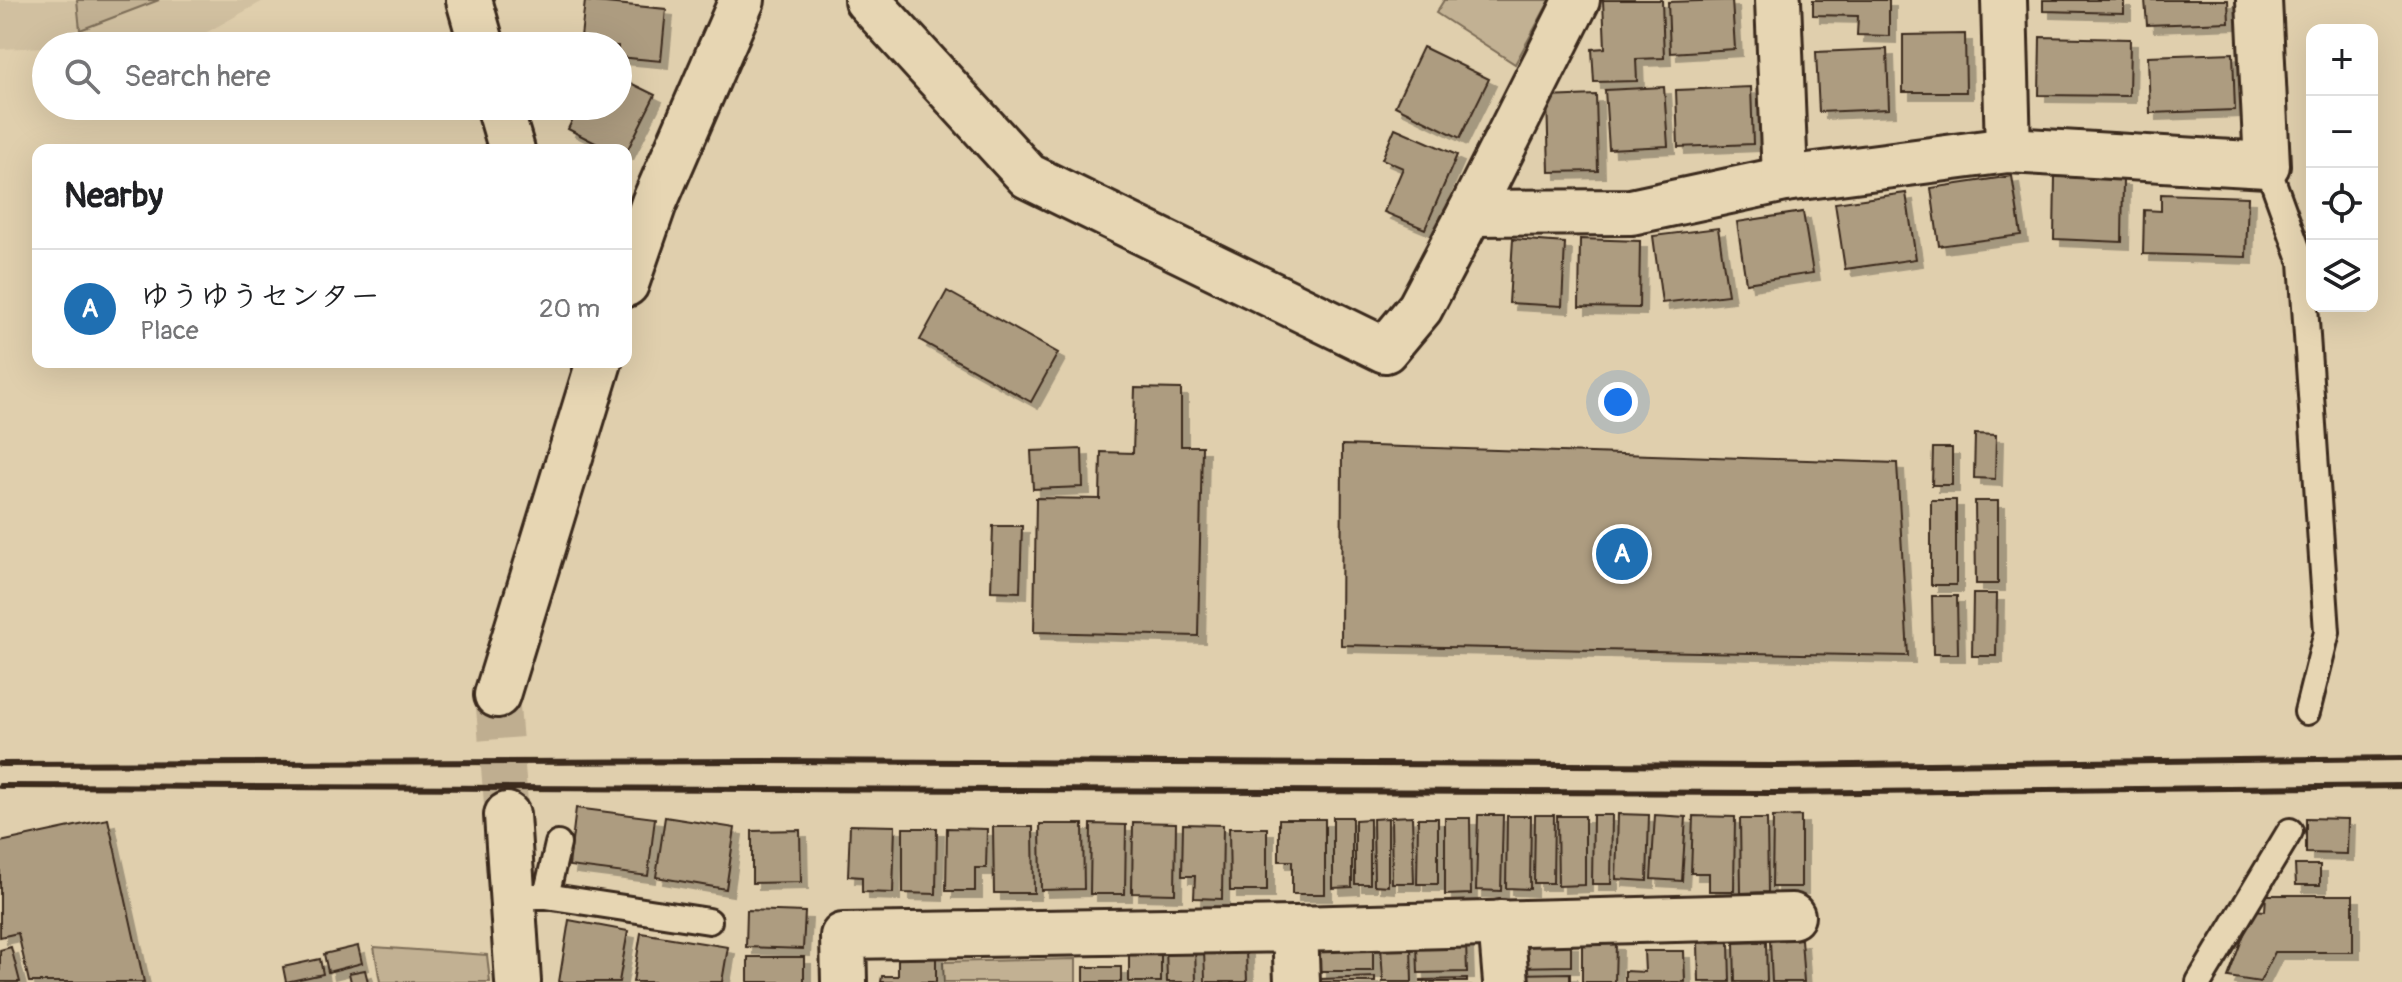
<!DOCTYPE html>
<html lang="en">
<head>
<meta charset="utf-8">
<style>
  :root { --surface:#fff; --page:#f6f6f6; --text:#202124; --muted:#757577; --line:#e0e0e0; --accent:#1f6fb2 }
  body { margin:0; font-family:Pangolin,"Klee One",sans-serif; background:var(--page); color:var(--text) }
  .controls { position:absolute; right:24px; top:24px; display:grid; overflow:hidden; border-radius:16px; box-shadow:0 8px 32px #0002 }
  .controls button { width:72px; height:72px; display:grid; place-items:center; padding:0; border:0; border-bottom:2px solid var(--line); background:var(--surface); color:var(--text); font:40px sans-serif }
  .you { position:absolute; left:1618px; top:402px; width:28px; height:28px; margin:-20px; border:6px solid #fff; border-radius:50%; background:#1a73e8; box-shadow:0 0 0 12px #1a73e833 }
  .badge { display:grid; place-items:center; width:52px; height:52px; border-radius:50%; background:var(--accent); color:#fff; font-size:26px; font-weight:700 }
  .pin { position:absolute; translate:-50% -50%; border:4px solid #fff; box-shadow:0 2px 8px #0006 }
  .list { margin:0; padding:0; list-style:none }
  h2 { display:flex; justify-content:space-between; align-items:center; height:104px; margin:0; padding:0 32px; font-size:34px }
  h2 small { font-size:26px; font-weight:400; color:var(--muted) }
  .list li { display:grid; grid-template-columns:52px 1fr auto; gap:24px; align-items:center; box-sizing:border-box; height:120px; padding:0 32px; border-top:2px solid var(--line) }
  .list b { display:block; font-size:30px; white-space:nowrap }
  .list p { margin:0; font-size:26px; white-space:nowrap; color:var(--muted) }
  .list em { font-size:26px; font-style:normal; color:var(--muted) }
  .icon { flex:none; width:44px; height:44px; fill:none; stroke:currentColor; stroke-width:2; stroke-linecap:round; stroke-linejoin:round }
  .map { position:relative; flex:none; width:2402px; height:982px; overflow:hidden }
  .search { position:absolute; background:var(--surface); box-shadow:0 8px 32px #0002; left:32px; top:32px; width:600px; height:88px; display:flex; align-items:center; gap:20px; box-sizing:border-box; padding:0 28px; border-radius:44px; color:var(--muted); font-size:30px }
  .panel { position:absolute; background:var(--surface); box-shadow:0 8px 32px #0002; left:32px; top:144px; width:600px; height:224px; border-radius:16px }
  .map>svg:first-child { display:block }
</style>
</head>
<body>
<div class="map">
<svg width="2402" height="982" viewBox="0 0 2402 982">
  <defs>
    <filter id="shadow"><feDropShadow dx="7" dy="7" stdDeviation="0" flood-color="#0004"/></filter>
  </defs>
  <rect width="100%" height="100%" fill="#e0cfad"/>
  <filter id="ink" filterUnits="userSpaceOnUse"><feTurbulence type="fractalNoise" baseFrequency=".0125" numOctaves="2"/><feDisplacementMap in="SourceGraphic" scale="16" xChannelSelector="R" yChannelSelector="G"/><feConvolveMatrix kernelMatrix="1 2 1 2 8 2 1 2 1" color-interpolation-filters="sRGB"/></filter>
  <g filter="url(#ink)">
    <polygon fill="#d1c0a0" points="0,0 265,0 191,41 0,49"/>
    <g fill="#c2b193" stroke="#7e6e58" stroke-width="2">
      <polygon points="77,0 159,0 80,30"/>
      <polygon points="1444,0 1550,0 1515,64 1436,13"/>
      <polygon points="374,947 487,955 490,982 380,982"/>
      <polygon points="1076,959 1076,982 944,982 943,962"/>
    </g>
    <g fill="#ad9c80" stroke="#3b2a1e" stroke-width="2" filter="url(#shadow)">
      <polygon points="1603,0 1662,0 1664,58 1636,59 1637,81 1594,82 1592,49 1605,48"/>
      <polygon points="1732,0 1735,49 1670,53 1668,2"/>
      <polygon points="1813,0 1889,0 1889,36 1857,35 1858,16 1813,15"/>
      <polygon points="2043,0 2124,0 2124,13 2043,11"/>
      <polygon points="2145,0 2228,0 2229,22 2147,25"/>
      <polygon points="585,1 666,9 661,61 618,57 618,46 580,46"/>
      <polygon points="1965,34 1966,92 1903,92 1903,35"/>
      <polygon points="2040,37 2130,39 2129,96 2039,95"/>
      <polygon points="1423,47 1489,79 1460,138 1395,106"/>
      <polygon points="1887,49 1889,109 1819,112 1816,52"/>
      <polygon points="2233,53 2235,110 2150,113 2148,56"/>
      <polygon points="618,77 655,95 626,153 626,150 609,150 568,129 579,106 618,106"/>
      <polygon points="1664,87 1668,146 1609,149 1605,90"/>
      <polygon points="1751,87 1753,144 1678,147 1676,90"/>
      <polygon points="1596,95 1598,171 1549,172 1547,97"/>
      <polygon points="1395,128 1457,155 1425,229 1384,212 1403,168 1382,159"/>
      <polygon points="2012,176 2021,235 1939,246 1931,188"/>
      <polygon points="2055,176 2123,179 2122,242 2054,239"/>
      <polygon points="1906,193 1916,259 1845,269 1835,203"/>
      <polygon points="2161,194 2248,197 2246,257 2143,254 2144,210 2161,211"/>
      <polygon points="1803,212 1813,273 1746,283 1737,222"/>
      <polygon points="1718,228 1728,295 1662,303 1653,236"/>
      <polygon points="1513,239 1565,243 1562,306 1509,303"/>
      <polygon points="1580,239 1640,241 1639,308 1579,307"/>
      <polygon points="947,291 1058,353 1031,402 920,340"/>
      <polygon points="1135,388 1181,389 1181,446 1202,446 1198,636 1034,632 1036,498 1100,499 1101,452 1133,453"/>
      <polygon points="1975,434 1996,435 1995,479 1974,478"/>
      <polygon points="1342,445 1897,463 1908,656 1341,645"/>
      <polygon points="1933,448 1952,448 1952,485 1932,485"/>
      <polygon points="1082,449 1083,487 1033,489 1031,451"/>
      <rect x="1931" y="500" width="25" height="85"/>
      <polygon points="1975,501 1998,501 1998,584 1976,584"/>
      <polygon points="993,526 1022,526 1020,592 991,591"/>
      <polygon points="1973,594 1997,594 1996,656 1972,656"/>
      <polygon points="1932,596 1957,596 1958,654 1933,654"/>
      <polygon points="576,808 655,818 648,876 569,866"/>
      <polygon points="1618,814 1649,815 1647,881 1616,879"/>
      <polygon points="1478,815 1503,815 1501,891 1476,890"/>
      <polygon points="1535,815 1554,815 1553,883 1534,883"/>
      <polygon points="1593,815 1612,815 1611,884 1592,884"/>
      <polygon points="1655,815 1686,817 1682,881 1651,879"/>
      <polygon points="1412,816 1414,883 1392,883 1391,817"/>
      <polygon points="1507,816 1531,816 1530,889 1506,888"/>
      <polygon points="1557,816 1585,816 1585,885 1558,886"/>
      <polygon points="1693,816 1735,817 1734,891 1709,891 1709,873 1691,873"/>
      <polygon points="1801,816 1801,887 1772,887 1773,817"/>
      <polygon points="665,817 735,828 726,889 656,877"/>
      <polygon points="1333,817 1352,817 1352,887 1333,888"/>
      <polygon points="1388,818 1388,886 1374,885 1373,819"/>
      <polygon points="1418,818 1438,818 1438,884 1417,884"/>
      <polygon points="1445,818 1470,818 1471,894 1445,895"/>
      <polygon points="2306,818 2348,819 2347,854 2306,853"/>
      <polygon points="108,819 144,982 29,982 18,933 0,937 0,842"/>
      <polygon points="1279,819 1325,819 1325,894 1292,894 1292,861 1279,861"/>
      <polygon points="1370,819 1370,884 1355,884 1355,820"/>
      <polygon points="1740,819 1767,819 1768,892 1741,893"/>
      <polygon points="1133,822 1176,823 1175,894 1132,893"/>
      <polygon points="1040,824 1083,824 1084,889 1041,890"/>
      <polygon points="1091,824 1126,825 1125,894 1090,894"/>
      <polygon points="1183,824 1223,825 1222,899 1194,898 1195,876 1182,876"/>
      <polygon points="850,825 895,826 893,893 862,892 862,877 848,876"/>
      <polygon points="993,827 1033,827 1034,893 994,893"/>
      <polygon points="903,828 937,828 936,894 903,893"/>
      <polygon points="947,828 987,829 986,868 975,868 975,891 946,891"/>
      <polygon points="1229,828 1267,828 1267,891 1230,891"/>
      <polygon points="800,830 801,882 752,883 752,831"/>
      <polygon points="2295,865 2320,865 2320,885 2296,885"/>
      <polygon points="2266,895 2353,895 2353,952 2275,952 2260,982 2228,977 2253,910 2265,911"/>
      <polygon points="747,910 805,912 803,949 746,947"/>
      <polygon points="569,920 628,931 619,982 559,982"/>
      <polygon points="641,933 728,947 722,982 633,982"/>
      <polygon points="1801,939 1804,982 1772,982 1770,941"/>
      <polygon points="1466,942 1467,972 1418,973 1417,944"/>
      <polygon points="1512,942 1571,942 1571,966 1512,967"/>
      <polygon points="1582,942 1616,943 1615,982 1582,982"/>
      <polygon points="1729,942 1730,982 1699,982 1698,943"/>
      <polygon points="1766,942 1767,982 1735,982 1734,943"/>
      <polygon points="1319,943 1373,943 1373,971 1320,971"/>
      <polygon points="1166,945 1195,945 1196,982 1167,982"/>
      <polygon points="1411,945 1412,982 1383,982 1381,946"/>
      <polygon points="358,946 362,963 328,972 324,954"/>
      <polygon points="11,947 20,982 0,982 0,950"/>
      <rect x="1129" y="947" width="32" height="35"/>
      <polygon points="1246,949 1247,982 1205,982 1204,950"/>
      <polygon points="1644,951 1684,951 1685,982 1625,982 1625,971 1645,972"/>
      <polygon points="898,953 936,954 936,982 881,982 882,976 898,976"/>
      <rect x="748" y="957" width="56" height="25"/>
      <polygon points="320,959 323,974 286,982 283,967"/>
      <rect x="1084" y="967" width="37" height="15"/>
      <polygon points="365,970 368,982 351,982 349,973"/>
      <polygon points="1570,973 1570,982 1516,982 1516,974"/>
      <polygon points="1375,977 1375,982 1321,982 1321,979"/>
      <polygon points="1467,979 1467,982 1421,982 1421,980"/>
    </g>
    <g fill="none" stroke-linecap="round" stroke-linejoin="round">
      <polyline stroke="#bfae90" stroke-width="44" stroke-dasharray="44 22" stroke-linecap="butt" points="497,695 507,815"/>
      <defs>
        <g id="lane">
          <polyline points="2267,165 2302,262 2327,632 2307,712"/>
          <polyline points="530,896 546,896 558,844"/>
          <polyline points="546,896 709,921"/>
          <polyline points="2199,982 2290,831"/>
        </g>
        <g id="street">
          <polyline points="469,0 482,46"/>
          <polyline points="867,0 1028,176 1385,350 1420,308 1470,213"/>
          <polyline points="1577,0 1470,213 1631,212 1785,179 2008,150 2267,165 2259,0"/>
          <polyline points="1778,0 1785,179"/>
          <polyline points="2004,0 2008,150"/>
          <polyline points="499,106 512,150"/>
          <polyline points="1501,923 1506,982"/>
          <polyline points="1295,929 1792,916"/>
          <polyline points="844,982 843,936 1295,929 1297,982"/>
        </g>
        <g id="secondary">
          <polyline points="626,284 654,203 742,0"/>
          <polyline points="497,695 599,362"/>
          <polyline points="507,815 518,982"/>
        </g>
      </defs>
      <use href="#lane" stroke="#3b2a1e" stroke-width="30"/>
      <use href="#street" stroke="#3b2a1e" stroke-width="50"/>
      <use href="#secondary" stroke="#3b2a1e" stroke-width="50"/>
      <use href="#lane" stroke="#e7d6b3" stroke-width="24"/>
      <use href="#street" stroke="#e7d6b3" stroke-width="44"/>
      <use href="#secondary" stroke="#e7d6b3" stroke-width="44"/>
      <g stroke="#3b2a1e" stroke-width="6">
        <polyline points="0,764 763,761 1778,766 2402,758"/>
        <polyline points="0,786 1773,793 2402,786"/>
      </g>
    </g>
  </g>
</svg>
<div class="controls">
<button>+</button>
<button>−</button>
<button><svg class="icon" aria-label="locate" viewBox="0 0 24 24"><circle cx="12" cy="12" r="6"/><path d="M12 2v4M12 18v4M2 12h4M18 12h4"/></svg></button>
<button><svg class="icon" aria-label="layers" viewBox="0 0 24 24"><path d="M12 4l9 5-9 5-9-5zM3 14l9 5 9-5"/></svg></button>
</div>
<div class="you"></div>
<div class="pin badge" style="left:1622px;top:554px">A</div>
<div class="search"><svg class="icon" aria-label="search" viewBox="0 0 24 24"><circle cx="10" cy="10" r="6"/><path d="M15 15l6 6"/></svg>Search here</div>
<section class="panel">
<h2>Nearby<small></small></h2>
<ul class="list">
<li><span class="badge">A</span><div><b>ゆうゆうセンター</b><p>Place</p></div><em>20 m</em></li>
</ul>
</section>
</div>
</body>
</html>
